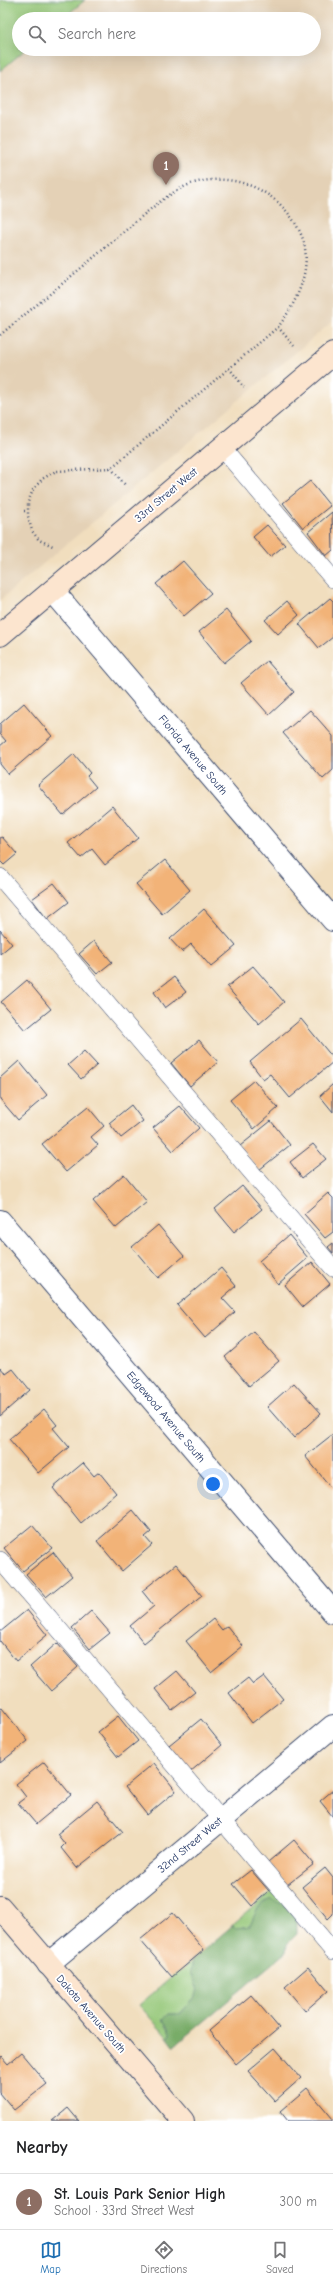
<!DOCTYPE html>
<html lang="en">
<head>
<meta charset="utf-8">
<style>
  :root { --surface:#fff; --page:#f2f2f2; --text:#202124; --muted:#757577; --line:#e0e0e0; --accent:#1f6fb2 }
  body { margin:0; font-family:"Comic Neue",sans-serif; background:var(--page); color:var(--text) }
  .you { position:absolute; left:213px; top:1484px; width:14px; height:14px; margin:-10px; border:3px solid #fff; border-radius:50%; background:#1a73e8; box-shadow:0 0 0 6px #1a73e833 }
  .badge { display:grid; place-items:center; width:26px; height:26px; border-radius:50%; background:var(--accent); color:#fff; font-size:13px; font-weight:700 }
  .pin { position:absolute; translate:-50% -33px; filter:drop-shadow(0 1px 2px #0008) }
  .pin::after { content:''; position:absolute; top:21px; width:14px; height:12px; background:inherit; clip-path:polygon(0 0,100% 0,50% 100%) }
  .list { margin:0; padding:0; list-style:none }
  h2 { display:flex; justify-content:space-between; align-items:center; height:52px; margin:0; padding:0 16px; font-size:17px }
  h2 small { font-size:13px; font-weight:400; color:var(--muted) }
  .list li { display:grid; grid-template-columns:26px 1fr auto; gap:12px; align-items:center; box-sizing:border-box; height:56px; padding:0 16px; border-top:1px solid var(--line) }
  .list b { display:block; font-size:15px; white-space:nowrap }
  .list p { margin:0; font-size:13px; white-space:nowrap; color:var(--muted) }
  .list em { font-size:13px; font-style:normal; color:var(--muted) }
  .icon { flex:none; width:22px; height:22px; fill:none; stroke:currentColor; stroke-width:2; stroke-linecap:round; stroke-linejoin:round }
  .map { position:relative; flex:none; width:333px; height:2121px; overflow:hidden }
  .search { position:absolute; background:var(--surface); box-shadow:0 4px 16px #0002; left:12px; right:12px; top:12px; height:44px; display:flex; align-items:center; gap:10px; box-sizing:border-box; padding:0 14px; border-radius:22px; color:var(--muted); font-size:15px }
  .sheet { height:108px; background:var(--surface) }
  nav { display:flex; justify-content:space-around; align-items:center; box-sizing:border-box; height:56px; border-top:1px solid var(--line); background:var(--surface); font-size:11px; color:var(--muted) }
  nav a { display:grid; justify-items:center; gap:2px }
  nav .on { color:var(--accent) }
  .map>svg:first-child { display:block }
</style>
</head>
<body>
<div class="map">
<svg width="333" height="2121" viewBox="0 0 333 2121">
  <rect width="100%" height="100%" fill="#fff"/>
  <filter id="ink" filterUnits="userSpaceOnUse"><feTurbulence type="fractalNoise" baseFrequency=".025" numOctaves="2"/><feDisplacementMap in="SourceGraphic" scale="8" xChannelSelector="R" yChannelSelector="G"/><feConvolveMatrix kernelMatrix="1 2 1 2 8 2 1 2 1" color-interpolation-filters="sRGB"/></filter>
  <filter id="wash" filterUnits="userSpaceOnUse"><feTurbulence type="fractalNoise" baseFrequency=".012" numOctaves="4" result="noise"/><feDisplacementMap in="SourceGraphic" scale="16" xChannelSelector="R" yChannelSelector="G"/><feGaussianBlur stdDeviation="0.9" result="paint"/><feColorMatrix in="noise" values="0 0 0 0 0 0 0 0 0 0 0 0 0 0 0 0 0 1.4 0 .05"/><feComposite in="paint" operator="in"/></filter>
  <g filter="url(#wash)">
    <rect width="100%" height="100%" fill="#f1debe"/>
    <path fill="#e4d1b6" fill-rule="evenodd" d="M0,0H333V321L0,600ZM19,19H314V49H19Z"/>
    <g fill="#95c778" stroke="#587b6b">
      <polygon points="0,0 85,0 62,19 19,19 19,49 26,49 0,71"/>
      <polygon points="274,1890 289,1908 258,1908 250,1926 237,1928 233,1925"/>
      <polygon points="193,1959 191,1972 198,1990 194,1998 180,2014 169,2014 165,2026 170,2033 168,2038 139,2005"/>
    </g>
    <path fill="#78ac68" stroke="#4a6e63" d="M272,1899L289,1908L297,1917V1934L287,1944L286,1952L174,2046L168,2038L170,2033L163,2019L169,2014H180L194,1998L198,1990L191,1972L193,1959L233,1925L237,1928L250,1926C255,1914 258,1903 272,1899Z"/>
    <g id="blocks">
      <g fill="#f2b378">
        <polygon points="310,481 330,506 303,528 283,503"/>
        <polygon points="332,512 333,550 326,556 308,532"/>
        <polygon points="267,525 285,545 270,557 253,537"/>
        <polygon points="183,561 211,593 184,616 156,584"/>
        <polygon points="330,598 333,601 333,637 319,648 299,624"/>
        <polygon points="287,601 299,615 278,634 265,620"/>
        <polygon points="226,610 251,641 224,663 199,632"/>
        <polygon points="267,661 294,692 269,715 241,683"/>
        <polygon points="24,703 52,736 8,774 0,764 0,746 6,741 0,734 0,724"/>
        <polygon points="310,710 333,736 333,770 323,779 283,733"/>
        <polygon points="74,754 90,773 87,776 96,787 63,815 38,785"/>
        <polygon points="112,806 138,838 105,865 92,849 81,858 68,843"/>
        <polygon points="2,837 17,854 4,865 0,861 0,838"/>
        <polygon points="165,860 190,890 162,914 136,884"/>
        <polygon points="54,883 69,902 47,919 32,899"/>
        <polygon points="204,909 236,946 211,967 191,944 182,952 170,939"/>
        <polygon points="0,930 12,944 0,954"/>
        <polygon points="94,941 112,962 97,974 79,954"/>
        <polygon points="253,966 284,1002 259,1024 227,987"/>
        <polygon points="174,977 186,992 165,1008 154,992"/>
        <polygon points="27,980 51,1009 25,1030 1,1002"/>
        <polygon points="301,1019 333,1058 333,1062 290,1098 270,1074 263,1079 250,1062"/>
        <polygon points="199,1040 218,1062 190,1086 171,1063"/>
        <polygon points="84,1051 97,1065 81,1079 68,1065"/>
        <polygon points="19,1061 47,1095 18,1120 0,1099 0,1078"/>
        <polygon points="254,1080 278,1108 254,1129 230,1100"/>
        <polygon points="333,1084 333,1112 320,1096"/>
        <polygon points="131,1105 143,1121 121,1138 109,1123"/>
        <polygon points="180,1106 199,1128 173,1151 153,1128"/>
        <polygon points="88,1107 104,1126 91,1137 98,1145 66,1172 42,1144"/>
        <polygon points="271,1121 290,1145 259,1170 240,1146"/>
        <polygon points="313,1144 326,1159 302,1178 290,1162"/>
        <polygon points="124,1174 147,1202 116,1228 93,1201"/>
        <polygon points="242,1186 262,1209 234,1232 215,1209"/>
        <polygon points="328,1193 333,1198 333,1232 325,1238 304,1214"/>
        <polygon points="158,1225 184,1256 158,1278 132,1247"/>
        <polygon points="289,1235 308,1258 278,1284 259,1261"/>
        <polygon points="333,1243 333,1253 328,1247"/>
        <polygon points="312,1262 330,1284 303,1307 285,1285"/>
        <polygon points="221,1268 236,1286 222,1298 235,1312 205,1338 177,1305"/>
        <polygon points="254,1332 279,1361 249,1386 225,1357"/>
        <polygon points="0,1367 6,1374 13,1369 30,1390 0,1416"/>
        <polygon points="294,1383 321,1413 294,1438 267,1407"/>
        <polygon points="44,1409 57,1425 53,1428 69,1447 38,1473 9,1439"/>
        <polygon points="333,1434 333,1490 305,1456"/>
        <polygon points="83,1463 94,1476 99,1472 116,1493 81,1523 53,1488"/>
        <polygon points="133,1510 151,1532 145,1537 152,1545 122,1571 97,1541"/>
        <polygon points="32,1525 52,1548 23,1571 4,1548"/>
        <polygon points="53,1552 72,1576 46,1597 26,1574"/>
        <polygon points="176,1564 202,1596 144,1643 130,1626 154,1606 142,1591"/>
        <polygon points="27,1610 47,1635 16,1661 0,1641 0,1632"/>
        <polygon points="91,1611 110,1633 90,1649 72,1628"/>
        <polygon points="213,1619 222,1630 227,1626 243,1646 211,1672 186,1641"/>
        <polygon points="57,1643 78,1667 51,1691 30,1667"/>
        <polygon points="177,1671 195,1692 172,1710 155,1689"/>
        <polygon points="264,1676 283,1699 252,1723 229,1693 248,1678 253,1684"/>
        <polygon points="2,1708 28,1741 0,1763 0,1709"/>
        <polygon points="118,1716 138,1741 118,1757 98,1732"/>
        <polygon points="201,1719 222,1745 190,1772 169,1745"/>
        <polygon points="44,1762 71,1795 36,1824 18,1803 26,1797 16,1784"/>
        <polygon points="154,1763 176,1791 147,1815 125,1787"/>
        <polygon points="333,1790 333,1817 320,1801"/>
        <polygon points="97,1801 123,1832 77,1868 61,1848 65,1844 57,1834"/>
        <polygon points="294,1840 314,1864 287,1885 268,1862"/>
        <polygon points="325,1868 333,1878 333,1914 328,1919 302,1887"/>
        <polygon points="251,1870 269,1891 252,1906 233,1884"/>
        <polygon points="173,1913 204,1950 172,1977 140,1940"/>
        <polygon points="308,1967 328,1991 305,2011 285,1987"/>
        <polygon points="251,1995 279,2028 236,2064 209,2031"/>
        <polygon points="275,2048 301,2078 275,2101 248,2071"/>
        <polygon points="21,2053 47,2084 14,2110 0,2093 0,2057 1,2056 8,2064"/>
        <polygon points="307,2088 333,2119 333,2121 288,2121 280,2111"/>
        <polygon points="68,2108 79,2121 52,2121"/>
      </g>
    </g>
  </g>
  <g filter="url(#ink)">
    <use href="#blocks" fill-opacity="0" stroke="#3b496c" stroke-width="1"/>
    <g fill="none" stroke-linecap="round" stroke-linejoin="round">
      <defs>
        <g id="lane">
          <polyline points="222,448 333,579"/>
          <polyline points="0,877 333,1268"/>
          <polyline points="0,1560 333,1951"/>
        </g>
        <g id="street">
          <polyline points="53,591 333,920"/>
          <polyline points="0,1221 333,1612"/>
          <polyline points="48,1964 333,1726"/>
        </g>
        <g id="secondary">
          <polyline points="0,635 333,354"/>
          <polyline points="0,1907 183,2121"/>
        </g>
      </defs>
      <use href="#lane" stroke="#3b496c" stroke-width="18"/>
      <use href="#street" stroke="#3b496c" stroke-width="24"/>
      <use href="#secondary" stroke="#3b496c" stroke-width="24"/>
      <g stroke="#3b496c" stroke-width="2.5" stroke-dasharray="1 3" stroke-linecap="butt">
        <polyline points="278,327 294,346"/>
        <path d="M0,335C39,303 79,270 118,237C138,220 169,190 194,183C237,171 281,192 300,232C315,264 298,301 278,327L111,468L56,471L42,479L33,490L28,502V516L32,531L39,540L53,546"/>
        <polyline points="229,368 244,387"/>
        <polyline points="111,468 126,486"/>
        <polyline points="24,511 28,511"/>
      </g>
      <use href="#lane" stroke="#fff" stroke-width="17"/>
      <use href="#street" stroke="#fff" stroke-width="22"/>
      <use href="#secondary" stroke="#fce5cf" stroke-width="22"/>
    </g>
  </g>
  <g text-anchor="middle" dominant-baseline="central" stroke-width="3.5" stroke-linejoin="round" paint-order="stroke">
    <g font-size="11" fill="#1b2f5e" stroke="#fff">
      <text transform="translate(166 495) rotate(-40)">33rd Street West</text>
      <text transform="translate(193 755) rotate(50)">Florida Avenue South</text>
      <text transform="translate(166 1417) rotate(50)">Edgewood Avenue South</text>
      <text transform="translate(190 1845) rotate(-40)">32nd Street West</text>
      <text transform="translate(91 2014) rotate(49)">Dakota Avenue South</text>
    </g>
  </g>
</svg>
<div class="you"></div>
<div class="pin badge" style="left:166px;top:185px;background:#8d6e63">1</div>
<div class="search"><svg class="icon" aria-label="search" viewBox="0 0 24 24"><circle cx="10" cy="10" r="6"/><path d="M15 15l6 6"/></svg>Search here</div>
</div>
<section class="sheet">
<h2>Nearby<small></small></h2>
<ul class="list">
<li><span class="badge" style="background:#8d6e63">1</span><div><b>St. Louis Park Senior High</b><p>School · 33rd Street West</p></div><em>300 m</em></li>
</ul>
</section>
<nav>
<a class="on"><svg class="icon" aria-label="map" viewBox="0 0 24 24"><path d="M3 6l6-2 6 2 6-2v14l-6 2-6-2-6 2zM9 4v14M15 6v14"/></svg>Map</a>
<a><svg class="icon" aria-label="directions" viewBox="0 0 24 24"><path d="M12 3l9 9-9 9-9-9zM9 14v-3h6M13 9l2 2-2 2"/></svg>Directions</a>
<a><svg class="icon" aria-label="saved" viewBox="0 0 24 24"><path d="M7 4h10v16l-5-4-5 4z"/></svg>Saved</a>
</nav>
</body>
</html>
